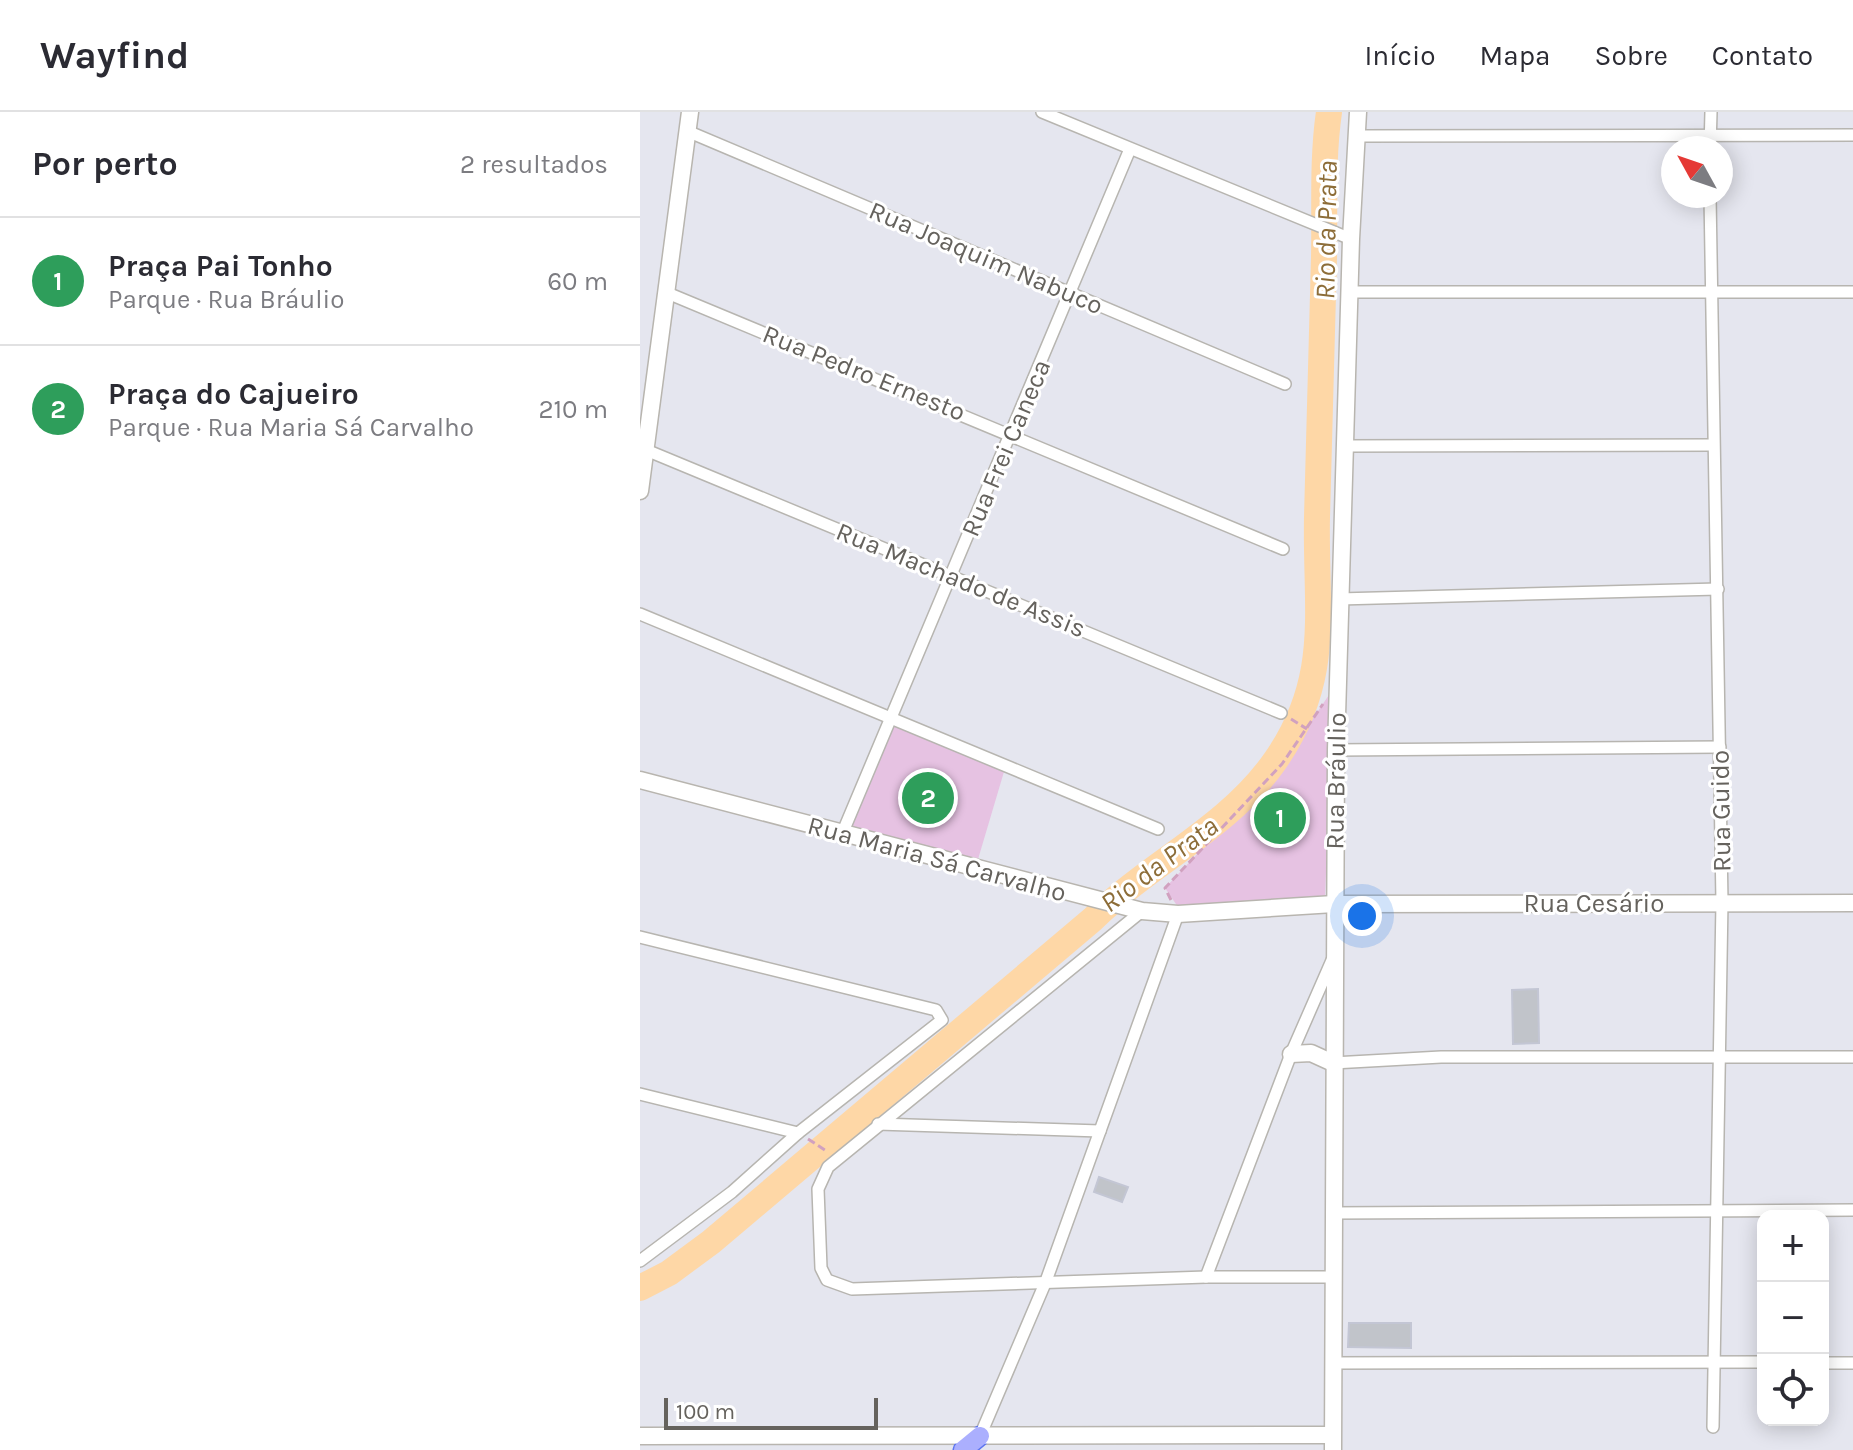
<!DOCTYPE html>
<html lang="pt">
<head>
<meta charset="utf-8">
<style>
  :root { --surface:#fff; --page:#f7f7f7; --text:#2b2b33; --muted:#7c7c81; --line:#e1e1e2; --accent:#2f7084 }
  body { margin:0; font-family:Karla,sans-serif; background:var(--page); color:var(--text) }
  .controls { position:absolute; right:24px; bottom:24px; display:grid; overflow:hidden; border-radius:16px; box-shadow:0 4px 20px #0003 }
  .controls button { width:72px; height:72px; display:grid; place-items:center; padding:0; border:0; border-bottom:2px solid var(--line); background:var(--surface); color:var(--text); font:40px sans-serif }
  .compass { position:absolute; left:1021px; top:24px; width:72px; height:72px; border-radius:50%; background:var(--surface); box-shadow:0 4px 20px #0003; rotate:310deg }
  .scale { position:absolute; left:24px; bottom:20px; width:214px; box-sizing:border-box; padding-left:8px; border:4px solid #65625d; border-top:0; font-size:22px; line-height:28px; white-space:nowrap; color:#65625d; -webkit-text-stroke:6px #fff; paint-order:stroke }
  .you { position:absolute; left:722px; top:804px; width:28px; height:28px; margin:-20px; border:6px solid #fff; border-radius:50%; background:#1a73e8; box-shadow:0 0 0 12px #1a73e833 }
  .badge { display:grid; place-items:center; width:52px; height:52px; border-radius:50%; background:var(--accent); color:#fff; font-size:26px; font-weight:700 }
  .pin { position:absolute; translate:-50% -50%; border:4px solid #fff; box-shadow:0 2px 8px #0006 }
  .list { margin:0; padding:0; list-style:none }
  h2 { display:flex; justify-content:space-between; align-items:center; height:104px; margin:0; padding:0 32px; font-size:34px }
  h2 small { font-size:26px; font-weight:400; color:var(--muted) }
  .list li { display:grid; grid-template-columns:52px 1fr auto; gap:24px; align-items:center; box-sizing:border-box; height:128px; padding:0 32px; border-top:2px solid var(--line) }
  .list b { display:block; font-size:30px; white-space:nowrap }
  .list p { margin:0; font-size:26px; white-space:nowrap; color:var(--muted) }
  .list em { font-size:26px; font-style:normal; color:var(--muted) }
  .icon { flex:none; width:44px; height:44px; fill:none; stroke:currentColor; stroke-width:2; stroke-linecap:round; stroke-linejoin:round }
  .map { position:relative; flex:none; width:1213px; height:1338px; overflow:hidden }
  header { display:flex; align-items:center; gap:48px; box-sizing:border-box; height:112px; padding:0 40px; background:var(--surface); border-bottom:2px solid var(--line) }
  header strong { font-size:38px }
  nav { display:flex; gap:44px; margin-inline-start:auto; font-size:28px }
  main { display:flex }
  aside { flex:1; background:var(--surface) }
  .map>svg:first-child { display:block }
</style>
</head>
<body>
<header>
<strong>Wayfind</strong>
<nav><a>Início</a><a>Mapa</a><a>Sobre</a><a>Contato</a></nav>
</header>
<main>
<aside>
<h2>Por perto<small>2 resultados</small></h2>
<ul class="list">
<li><span class="badge" style="background:#2e9e5b">1</span><div><b>Praça Pai Tonho</b><p>Parque · Rua Bráulio</p></div><em>60 m</em></li>
<li><span class="badge" style="background:#2e9e5b">2</span><div><b>Praça do Cajueiro</b><p>Parque · Rua Maria Sá Carvalho</p></div><em>210 m</em></li>
</ul>
</aside>
<div class="map">
<svg width="1213" height="1338" viewBox="0 0 1213 1338">
  <rect width="100%" height="100%" fill="#e5e6ef"/>
  <g fill="#e6c2e2">
    <polygon points="693,577 685,787 538,795 525,776 642,652"/>
    <polygon points="252,606 366,653 336,754 206,720"/>
  </g>
  <g fill="none" stroke-linecap="round" stroke-linejoin="round">
    <path stroke="#fed7a6" stroke-width="26" d="M0,1176L29,1161L71,1130L453,807C510,751 588,716 635,649C693,566 675,499 677,405C679,318 682,232 684,145C685,97 682,48 689,0"/>
  </g>
  <g fill="#c1c4ca" stroke="#c3c6d4" stroke-width="2">
    <polygon points="898,877 899,931 873,932 872,878"/>
    <polygon points="459,1065 488,1075 482,1090 454,1080"/>
    <polygon points="709,1211 771,1211 771,1236 708,1235"/>
  </g>
  <g fill="none" stroke-linecap="round" stroke-linejoin="round">
    <defs>
      <g id="street">
        <polyline points="402,0 711,127"/>
        <polyline points="47,19 645,272"/>
        <polyline points="717,24 1213,23"/>
        <polyline points="1070,36 1071,0"/>
        <polyline points="1070,84 1082,790 1073,1315"/>
        <polyline points="25,180 643,437"/>
        <polyline points="711,180 1213,180"/>
        <polyline points="705,334 1073,333"/>
        <polyline points="6,338 641,601"/>
        <polyline points="699,487 1078,477"/>
        <polyline points="0,502 518,717"/>
        <polyline points="696,638 1080,635"/>
        <polyline points="202,722 490,37"/>
        <polyline points="502,799 188,1055 178,1077 181,1156 187,1168 212,1177 566,1165 691,1165"/>
        <polyline points="0,825 296,898 302,908 158,1021 92,1080 0,1149"/>
        <polyline points="693,951 801,945 1213,945"/>
        <polyline points="0,982 158,1021"/>
        <polyline points="238,1012 460,1019"/>
        <polyline points="692,1101 1213,1098"/>
        <polyline points="566,1165 651,942 693,846"/>
        <polyline points="692,1251 1123,1250"/>
        <polyline points="1183,1251 1213,1251"/>
        <polyline points="340,1324 406,1169 538,802"/>
      </g>
      <g id="secondary">
        <polyline points="0,379 50,0"/>
        <polyline points="0,668 502,799 538,802 694,792 1213,791"/>
        <polyline points="651,942 671,941 693,951"/>
        <polyline points="0,1324 692,1323"/>
        <polyline points="693,1338 696,638 711,127 718,0"/>
      </g>
      <polyline id="primary" points="323,1338 340,1324"/>
    </defs>
    <use href="#street" stroke="#b7b5b0" stroke-width="14"/>
    <use href="#secondary" stroke="#b8b5af" stroke-width="19"/>
    <use href="#primary" stroke="#5d75f0" stroke-width="21"/>
    <g stroke="#d1a1bf" stroke-width="3" stroke-dasharray="8 4" stroke-linecap="butt">
      <polyline points="651,607 667,617"/>
      <polyline points="531,788 525,776 642,652 683,592"/>
      <polyline points="168,1027 188,1040"/>
    </g>
    <use href="#street" stroke="#fff" stroke-width="11"/>
    <use href="#secondary" stroke="#fff" stroke-width="16"/>
    <use href="#primary" stroke="#abaffe" stroke-width="18"/>
  </g>
  <g text-anchor="middle" dominant-baseline="central" stroke-width="6" stroke-linejoin="round" paint-order="stroke">
    <g font-size="26" fill="#65625d" stroke="#fff">
      <text transform="translate(346 146) rotate(23)">Rua Joaquim Nabuco</text>
      <text transform="translate(224 261) rotate(22)">Rua Pedro Ernesto</text>
      <text transform="translate(366 336) rotate(-67)">Rua Frei Caneca</text>
      <text transform="translate(321 468) rotate(22)">Rua Machado de Assis</text>
      <text transform="translate(696 669) rotate(-89)">Rua Bráulio</text>
      <text transform="translate(1081 699) rotate(-91)">Rua Guido</text>
      <text transform="translate(297 747) rotate(15)">Rua Maria Sá Carvalho</text>
      <text x="954" y="791">Rua Cesário</text>
    </g>
    <g font-size="28" font-style="italic" fill="#8d6d38" stroke="#fff">
      <text transform="translate(686 118) rotate(-89)">Rio da Prata</text>
      <text transform="translate(519 752) rotate(-37)">Rio da Prata</text>
    </g>
  </g>
</svg>
<div class="controls">
<button>+</button>
<button>−</button>
<button><svg class="icon" aria-label="locate" viewBox="0 0 24 24"><circle cx="12" cy="12" r="6"/><path d="M12 2v4M12 18v4M2 12h4M18 12h4"/></svg></button>
</div>
<svg class="compass" viewBox="-18 -18 36 36"><path d="M0-13l5 13h-10z" fill="#e53935"/><path d="M0 13l5-13h-10z" fill="#7c7c81"/></svg>
<div class="scale">100 m</div>
<div class="you"></div>
<div class="pin badge" style="left:640px;top:706px;background:#2e9e5b">1</div>
<div class="pin badge" style="left:288px;top:686px;background:#2e9e5b">2</div>
</div>
</main>
</body>
</html>
